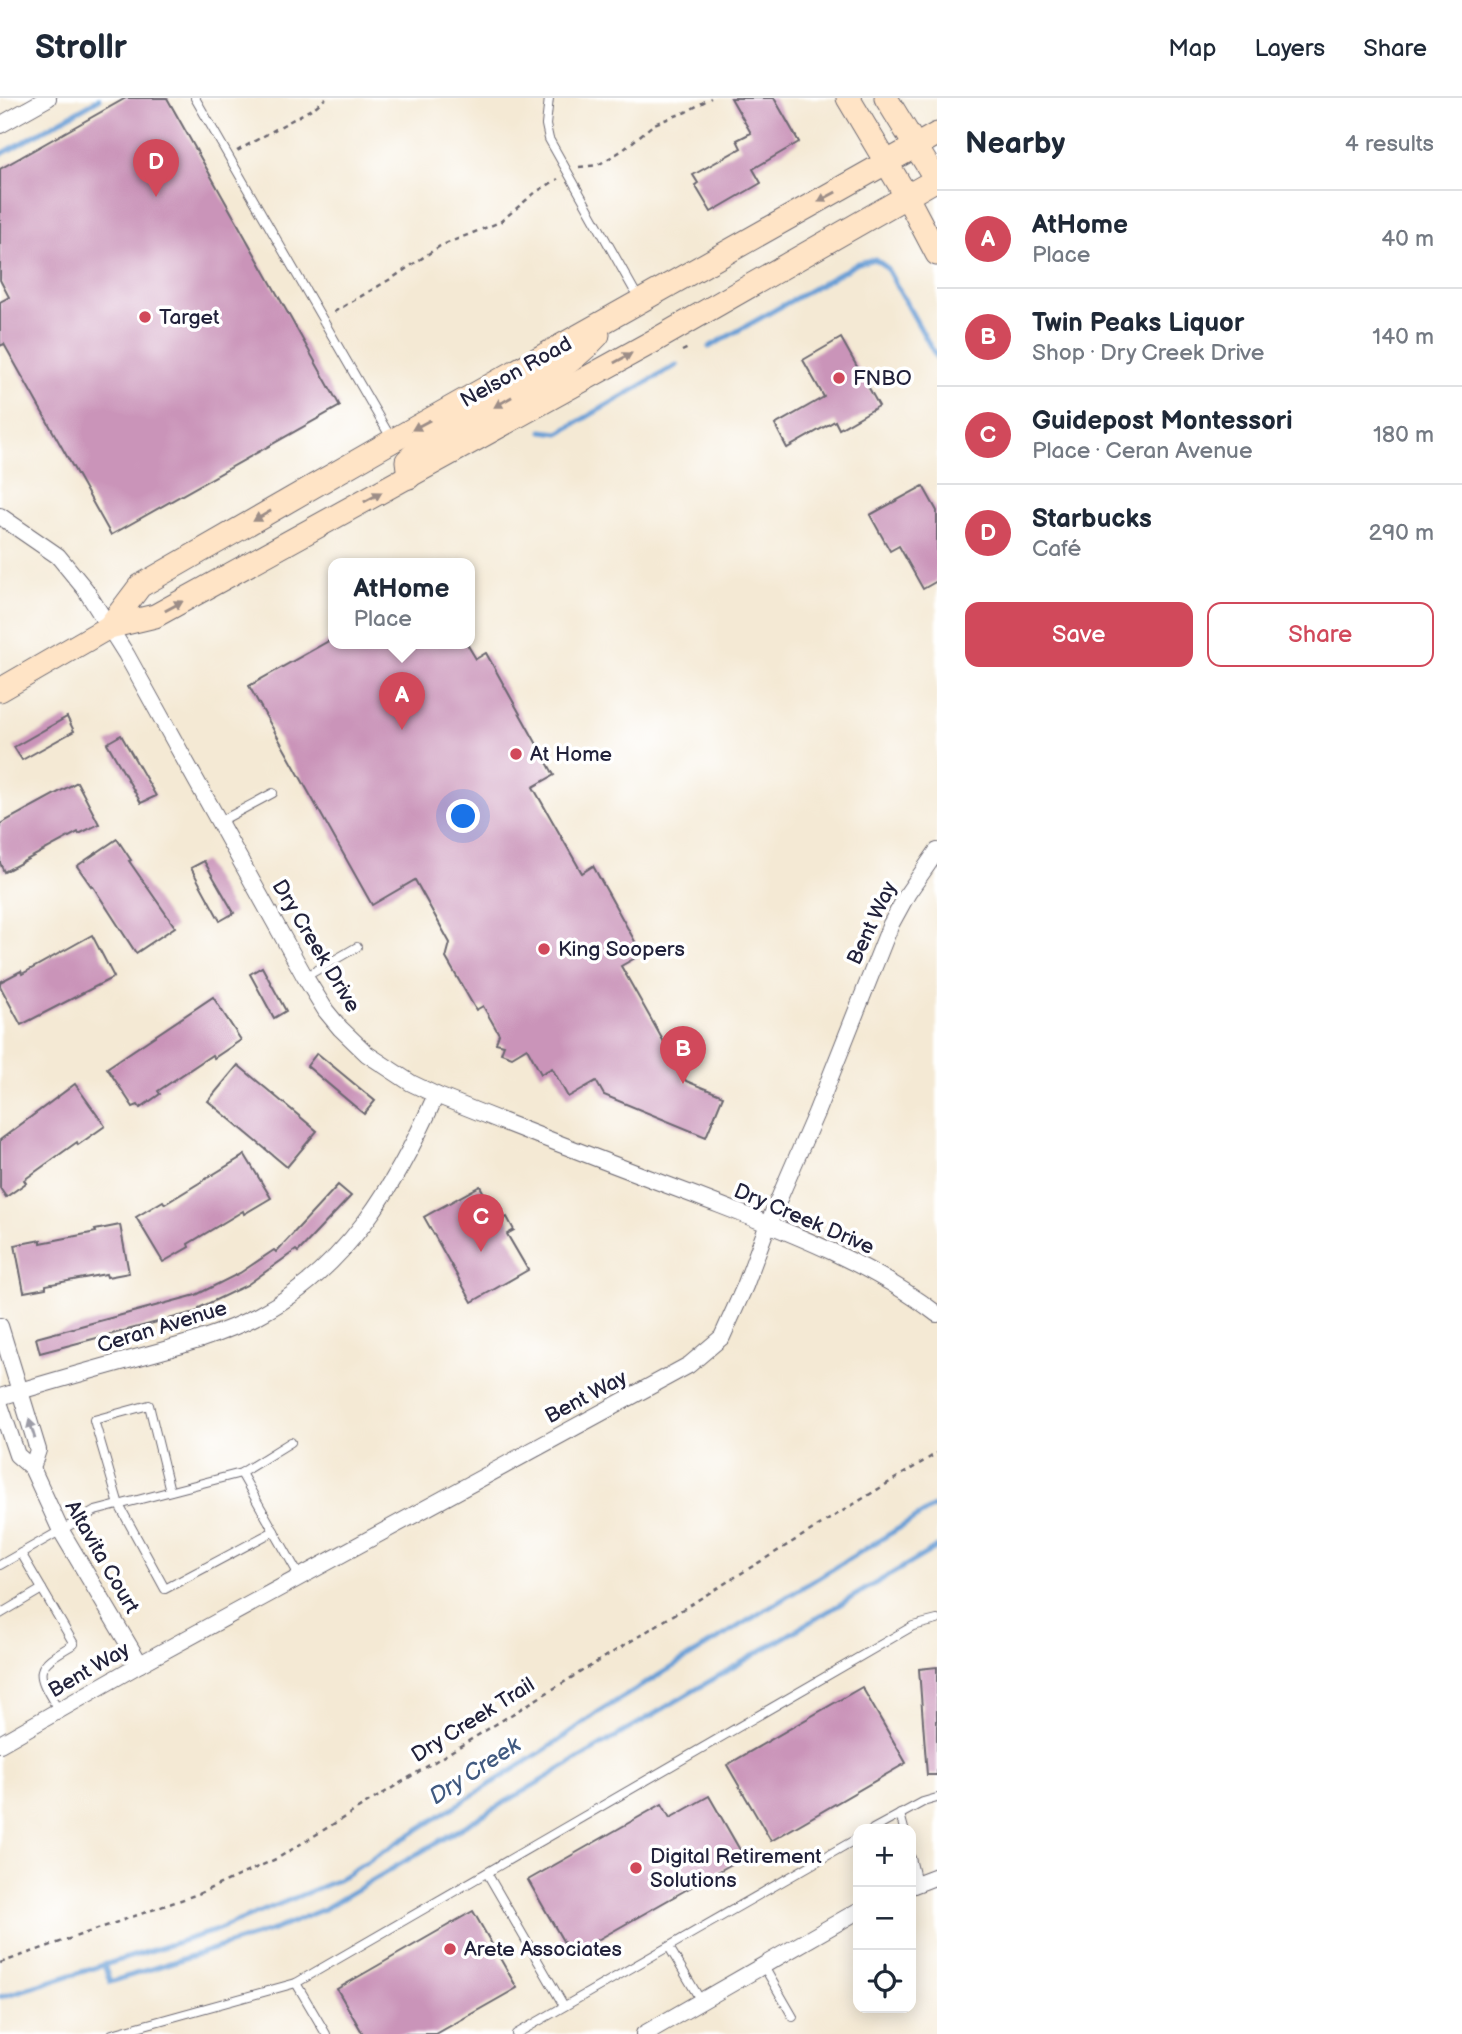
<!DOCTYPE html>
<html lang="en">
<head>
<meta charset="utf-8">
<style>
  :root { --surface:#fff; --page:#f2f2f3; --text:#1f2937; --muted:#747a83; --line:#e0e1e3; --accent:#d1495b }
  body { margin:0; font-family:"Balsamiq Sans",sans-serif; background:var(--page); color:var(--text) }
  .controls { position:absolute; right:21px; bottom:21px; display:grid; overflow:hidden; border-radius:14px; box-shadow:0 4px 18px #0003 }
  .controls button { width:63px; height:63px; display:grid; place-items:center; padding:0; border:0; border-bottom:2px solid var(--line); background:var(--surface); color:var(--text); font:35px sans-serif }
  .you { position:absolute; left:464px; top:719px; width:24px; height:24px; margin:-18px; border:5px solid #fff; border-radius:50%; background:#1a73e8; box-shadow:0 0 0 10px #1a73e833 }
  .badge { display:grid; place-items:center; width:46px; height:46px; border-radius:50%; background:var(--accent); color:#fff; font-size:23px; font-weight:700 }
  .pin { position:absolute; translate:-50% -58px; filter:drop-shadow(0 2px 4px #0008) }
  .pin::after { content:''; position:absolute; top:37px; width:24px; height:21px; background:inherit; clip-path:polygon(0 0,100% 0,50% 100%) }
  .popup { position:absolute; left:328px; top:460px; width:147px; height:91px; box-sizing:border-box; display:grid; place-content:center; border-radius:14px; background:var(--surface); filter:drop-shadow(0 2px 5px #0005); font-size:23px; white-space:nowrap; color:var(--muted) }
  .popup b { font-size:26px; color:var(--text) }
  .popup::after { content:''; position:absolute; left:50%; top:100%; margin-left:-14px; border:14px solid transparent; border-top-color:var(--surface) }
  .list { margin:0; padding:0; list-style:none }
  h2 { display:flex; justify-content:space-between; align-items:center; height:91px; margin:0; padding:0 28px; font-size:30px }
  h2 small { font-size:23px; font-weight:400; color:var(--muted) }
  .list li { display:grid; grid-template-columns:46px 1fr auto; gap:21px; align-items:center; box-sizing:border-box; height:98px; padding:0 28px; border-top:2px solid var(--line) }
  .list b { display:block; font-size:26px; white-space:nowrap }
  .list p { margin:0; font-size:23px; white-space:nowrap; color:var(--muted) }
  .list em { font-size:23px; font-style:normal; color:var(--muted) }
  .actions { display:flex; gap:14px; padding:21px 28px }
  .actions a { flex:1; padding:16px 0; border:2px solid var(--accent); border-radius:14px; text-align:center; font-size:24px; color:var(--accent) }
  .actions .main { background:var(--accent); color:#fff }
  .icon { flex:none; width:38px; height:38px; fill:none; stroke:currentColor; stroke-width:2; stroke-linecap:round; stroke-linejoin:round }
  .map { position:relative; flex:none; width:937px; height:1936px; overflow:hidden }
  header { display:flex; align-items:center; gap:42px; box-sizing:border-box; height:98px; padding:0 35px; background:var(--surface); border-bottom:2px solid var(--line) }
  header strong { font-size:33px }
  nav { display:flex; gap:38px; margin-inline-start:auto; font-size:24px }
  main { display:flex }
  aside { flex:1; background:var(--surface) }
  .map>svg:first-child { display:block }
</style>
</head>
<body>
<header>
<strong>Strollr</strong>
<nav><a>Map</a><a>Layers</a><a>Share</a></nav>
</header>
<main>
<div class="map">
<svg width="937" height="1936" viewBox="0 0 937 1936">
  <rect width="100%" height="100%" fill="#fff"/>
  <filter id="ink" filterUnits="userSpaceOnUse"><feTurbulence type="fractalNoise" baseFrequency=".0143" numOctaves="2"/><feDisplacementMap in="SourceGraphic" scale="14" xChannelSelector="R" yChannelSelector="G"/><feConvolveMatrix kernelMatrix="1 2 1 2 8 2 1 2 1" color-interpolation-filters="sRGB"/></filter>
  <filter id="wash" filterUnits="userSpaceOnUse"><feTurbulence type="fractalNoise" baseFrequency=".00686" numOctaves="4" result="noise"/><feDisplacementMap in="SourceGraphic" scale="28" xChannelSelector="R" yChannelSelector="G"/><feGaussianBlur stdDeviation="1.57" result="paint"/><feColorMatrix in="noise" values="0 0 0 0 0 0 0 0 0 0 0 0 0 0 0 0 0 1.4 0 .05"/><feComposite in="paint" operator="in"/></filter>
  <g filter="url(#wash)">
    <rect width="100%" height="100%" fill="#f4e9d4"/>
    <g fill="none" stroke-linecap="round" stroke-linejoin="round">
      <g stroke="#679ed5" stroke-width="5">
        <polyline points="0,57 99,1"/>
        <polyline points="709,249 858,165 875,161 886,169 937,260"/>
        <polyline points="542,333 559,335 677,267"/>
        <polyline points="104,1867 110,1884 276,1831 324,1811 937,1449"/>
        <polyline points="0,1899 214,1833 338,1782 557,1644 597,1615 937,1407"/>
      </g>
    </g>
    <g id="blocks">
      <g fill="#ca94b9">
        <polygon points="126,0 167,0 340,308 111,437 4,246 0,248 0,204 9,199 0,182 0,71"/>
        <polygon points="731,0 774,0 799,44 753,71 761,85 711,114 695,87 698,85 693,77 741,50 737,42 751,35"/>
        <polygon points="841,240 879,308 839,331 835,323 787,350 775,327 824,299 803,262"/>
        <polygon points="923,388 937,413 937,483 923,491 899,448 890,453 870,417"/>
        <polygon points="334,540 334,546 467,546 476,561 486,555 554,677 533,689 582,775 593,768 642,856 621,868 686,983 723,998 706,1039 604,997 596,983 568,999 552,970 541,976 527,950 512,959 501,955 504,947 496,945 499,936 483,908 476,912 446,860 450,845 415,782 372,807 249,588"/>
        <polygon points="67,619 74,633 22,662 14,649"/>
        <polygon points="121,637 156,698 141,705 107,645"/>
        <polygon points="77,684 99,726 79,736 78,734 4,774 0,765 0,726"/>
        <polygon points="117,741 131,762 129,763 175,829 136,855 92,787 91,788 77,768"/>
        <polygon points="204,763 234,815 220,823 191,770"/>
        <polygon points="92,837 114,879 21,927 0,888 0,884 21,873 22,876"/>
        <polygon points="262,869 286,913 274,920 250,876"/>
        <polygon points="213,899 241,942 214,960 212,957 158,993 160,996 140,1010 138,1007 133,1009 107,970"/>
        <polygon points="317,955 375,1003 364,1016 307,968"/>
        <polygon points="238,967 317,1033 287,1069 208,1003"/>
        <polygon points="75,986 105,1028 78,1047 77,1044 24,1082 26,1085 6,1099 0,1090 0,1042"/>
        <polygon points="245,1057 271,1100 244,1116 243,1113 188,1146 189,1149 163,1164 136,1119 163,1103 165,1106"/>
        <polygon points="338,1087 351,1098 298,1154 296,1152 247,1187 199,1210 199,1213 40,1255 36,1240 196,1197 240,1175 274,1152 276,1154"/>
        <polygon points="480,1088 499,1123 507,1119 514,1132 507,1136 528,1172 472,1204 424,1119"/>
        <polygon points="120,1127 129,1175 107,1179 106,1176 46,1187 46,1190 24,1194 15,1147 41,1142 41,1145 96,1134 95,1132"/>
        <polygon points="937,1569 937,1677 927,1677 919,1571"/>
        <polygon points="862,1589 906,1665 771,1743 727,1667"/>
        <polygon points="709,1698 744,1759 571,1857 528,1782 662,1706 670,1720"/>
        <polygon points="473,1813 517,1890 436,1936 363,1936 337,1891"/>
      </g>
    </g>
  </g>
  <g filter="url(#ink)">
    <use href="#blocks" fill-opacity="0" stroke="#6c6871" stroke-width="2"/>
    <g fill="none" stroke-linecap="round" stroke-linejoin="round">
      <defs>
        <g id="service">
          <polyline points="195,0 391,340"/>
          <polyline points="549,0 546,27 549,41 639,201"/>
          <polyline points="219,724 273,695"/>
          <polyline points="305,879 357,849"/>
          <polyline points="241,1375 300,1479"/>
          <polyline points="170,1393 149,1307 94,1322 119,1407 165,1491 274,1433"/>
          <polyline points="0,1467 21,1455"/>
          <polyline points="0,1516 42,1491"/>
          <path d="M59,1613C35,1573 32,1570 74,1546L21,1455L95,1413L241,1375L291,1344"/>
          <polyline points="900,1716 904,1731"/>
          <polyline points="873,1731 923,1704 937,1700"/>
          <polyline points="911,1760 917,1785"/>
          <polyline points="487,1775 564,1908"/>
          <polyline points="669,1849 701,1903"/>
          <polyline points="763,1867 793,1919"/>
          <polyline points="296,1885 326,1936"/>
          <polyline points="112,1936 296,1885 913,1528 937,1522"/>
          <polyline points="516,1936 858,1740"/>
        </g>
        <g id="minor">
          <polyline points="0,27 48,0"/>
          <path d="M0,418L58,458L85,491L126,556L305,879L326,913L340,930L367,956L411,985L436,997C523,1032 611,1066 699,1099C781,1131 867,1162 937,1216"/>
          <polyline points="0,1228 38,1352 32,1370"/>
          <path d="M0,1299C46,1285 92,1272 139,1259C180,1248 221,1237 259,1217C348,1170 397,1085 436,997"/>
          <polyline points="0,1307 17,1357 32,1370 60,1431 140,1566"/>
          <polyline points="0,1646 140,1566 689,1267 722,1239 745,1188 768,1126 816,1015 891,826 908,795 937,753"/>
          <polyline points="911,1788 937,1778"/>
          <polyline points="644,1936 858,1813"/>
        </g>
        <g id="secondary">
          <polyline points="848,0 907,99 937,156"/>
          <polyline points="886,0 937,83"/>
          <path d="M409,379L407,363L415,355C474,313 549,292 598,237"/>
          <polyline points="109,529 140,488 392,343 937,36"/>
          <polyline points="0,592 109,529 155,518 652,244 937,81"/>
        </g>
      </defs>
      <use href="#service" stroke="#6c6871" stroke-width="10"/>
      <use href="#minor" stroke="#6c6871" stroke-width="18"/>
      <use href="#secondary" stroke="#6c6871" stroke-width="25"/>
      <g stroke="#6c6871" stroke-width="2.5" stroke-dasharray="5 5" stroke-linecap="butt">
        <polyline points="237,53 315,9 326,0"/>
        <polyline points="579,69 598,67 623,52 654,26 686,14 711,0"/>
        <polyline points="334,214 394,179 440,148 500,124 536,94 558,81"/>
        <polyline points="682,253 690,249"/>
        <polyline points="0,1865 198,1796 278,1760 937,1355"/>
      </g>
      <use href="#service" stroke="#fff" stroke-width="8"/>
      <use href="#minor" stroke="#fff" stroke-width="16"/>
      <use href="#secondary" stroke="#ffe4c6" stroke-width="23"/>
    </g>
    <defs><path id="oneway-solid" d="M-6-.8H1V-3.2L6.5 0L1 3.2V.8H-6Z" transform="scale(1.75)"/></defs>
    <g fill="#9c8d87">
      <use href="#oneway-solid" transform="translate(827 99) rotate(151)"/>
      <use href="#oneway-solid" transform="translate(623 260) rotate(-29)"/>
      <use href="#oneway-solid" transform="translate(503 304) rotate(150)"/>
      <use href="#oneway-solid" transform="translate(421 327) rotate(151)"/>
      <use href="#oneway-solid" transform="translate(373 399) rotate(-29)"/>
      <use href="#oneway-solid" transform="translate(262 418) rotate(150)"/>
      <use href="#oneway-solid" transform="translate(174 508) rotate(-29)"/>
    </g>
    <use fill="#9c9ca7" href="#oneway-solid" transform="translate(32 1331) rotate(-107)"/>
  </g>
  <g fill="#d1495b" stroke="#fff" stroke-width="2.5">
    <circle cx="145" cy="219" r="7"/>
    <circle cx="839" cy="280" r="7"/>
    <circle cx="516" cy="656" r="7"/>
    <circle cx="544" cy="851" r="7"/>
    <circle cx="636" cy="1770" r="7"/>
    <circle cx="450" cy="1851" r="7"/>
  </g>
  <g text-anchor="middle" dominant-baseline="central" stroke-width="7" stroke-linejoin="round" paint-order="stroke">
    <g font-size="21" fill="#22223b" stroke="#fff" text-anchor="start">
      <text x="159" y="219">Target</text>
      <text x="853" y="280">FNBO</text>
      <text x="530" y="656">At Home</text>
      <text x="558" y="851">King Soopers</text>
      <text x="650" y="1758">Digital Retirement<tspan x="650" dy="24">Solutions</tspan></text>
      <text x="464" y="1851">Arete Associates</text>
    </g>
    <g font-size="21" fill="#22223b" stroke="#fff">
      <text transform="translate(516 274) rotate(-29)">Nelson Road</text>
      <text transform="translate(872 825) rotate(-65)">Bent Way</text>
      <text transform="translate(316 848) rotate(59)">Dry Creek Drive</text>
      <text transform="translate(804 1121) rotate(23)">Dry Creek Drive</text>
      <text transform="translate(162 1229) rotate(-17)">Ceran Avenue</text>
      <text transform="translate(586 1299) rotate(-28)">Bent Way</text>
      <text transform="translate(102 1459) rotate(60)">Altavita Court</text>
      <text transform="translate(89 1572) rotate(-30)">Bent Way</text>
      <text transform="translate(473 1622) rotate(-32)">Dry Creek Trail</text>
    </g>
    <g font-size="23" font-style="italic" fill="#415a80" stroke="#fff">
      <text transform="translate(475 1673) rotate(-33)">Dry Creek</text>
    </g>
  </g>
</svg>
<div class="controls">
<button>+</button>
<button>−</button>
<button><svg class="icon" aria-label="locate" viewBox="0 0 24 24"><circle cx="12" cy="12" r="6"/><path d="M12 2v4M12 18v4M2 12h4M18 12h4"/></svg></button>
</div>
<div class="you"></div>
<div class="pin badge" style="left:402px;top:632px">A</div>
<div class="popup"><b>AtHome</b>Place</div>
<div class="pin badge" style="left:683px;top:986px">B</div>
<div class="pin badge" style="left:481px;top:1154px">C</div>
<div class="pin badge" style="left:156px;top:99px">D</div>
</div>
<aside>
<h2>Nearby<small>4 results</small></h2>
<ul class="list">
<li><span class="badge">A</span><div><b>AtHome</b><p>Place</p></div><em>40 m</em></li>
<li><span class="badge">B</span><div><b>Twin Peaks Liquor</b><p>Shop · Dry Creek Drive</p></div><em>140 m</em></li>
<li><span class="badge">C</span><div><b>Guidepost Montessori</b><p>Place · Ceran Avenue</p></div><em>180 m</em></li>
<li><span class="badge">D</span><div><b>Starbucks</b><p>Café</p></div><em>290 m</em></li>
</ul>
<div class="actions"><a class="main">Save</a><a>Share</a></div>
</aside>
</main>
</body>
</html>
